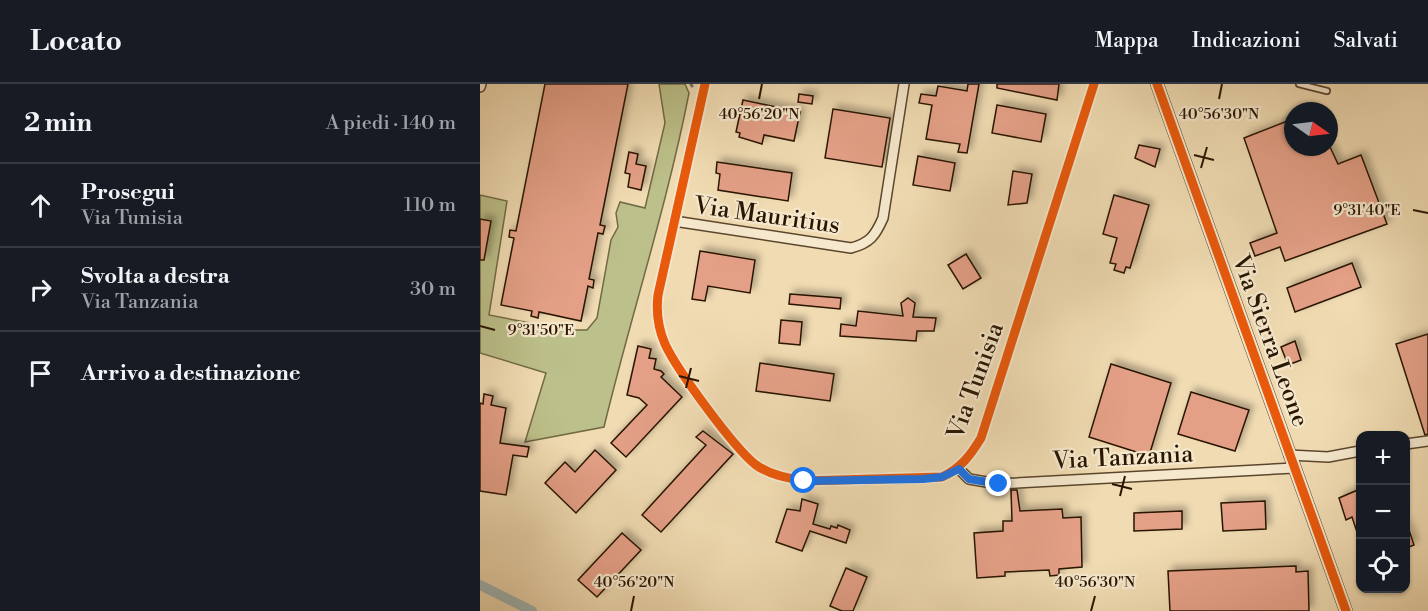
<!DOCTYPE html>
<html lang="it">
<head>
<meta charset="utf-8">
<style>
  :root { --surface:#171b24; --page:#20242c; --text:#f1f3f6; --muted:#9ea1a6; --line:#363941 }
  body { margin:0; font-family:"Libre Bodoni",serif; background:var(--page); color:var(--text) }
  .controls { position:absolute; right:18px; bottom:18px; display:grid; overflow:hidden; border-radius:12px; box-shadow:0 2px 4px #0004 }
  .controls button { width:54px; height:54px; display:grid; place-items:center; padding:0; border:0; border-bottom:2px solid var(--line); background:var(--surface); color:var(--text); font:30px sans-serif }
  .compass { position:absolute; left:804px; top:18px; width:54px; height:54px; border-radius:50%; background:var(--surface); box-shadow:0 2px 4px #0004; rotate:104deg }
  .stop { position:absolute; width:18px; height:18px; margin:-14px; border:4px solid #1a73e8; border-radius:50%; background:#fff }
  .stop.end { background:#1a73e8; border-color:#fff; box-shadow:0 2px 6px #0008 }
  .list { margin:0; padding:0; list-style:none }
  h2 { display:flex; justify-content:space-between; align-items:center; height:78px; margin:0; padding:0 24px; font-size:26px }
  h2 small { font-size:20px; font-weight:400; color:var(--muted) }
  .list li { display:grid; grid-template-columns:39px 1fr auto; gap:18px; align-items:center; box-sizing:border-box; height:84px; padding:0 24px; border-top:2px solid var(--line) }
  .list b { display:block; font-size:22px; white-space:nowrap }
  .list p { margin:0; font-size:20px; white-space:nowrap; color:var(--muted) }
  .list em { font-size:20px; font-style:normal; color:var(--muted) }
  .icon { flex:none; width:33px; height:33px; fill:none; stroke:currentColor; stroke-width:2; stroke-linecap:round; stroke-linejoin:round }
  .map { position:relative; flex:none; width:948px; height:527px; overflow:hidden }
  header { display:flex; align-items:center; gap:36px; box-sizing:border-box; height:84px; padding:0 30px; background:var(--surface); border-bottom:2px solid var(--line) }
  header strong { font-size:28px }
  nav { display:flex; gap:33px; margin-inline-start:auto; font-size:21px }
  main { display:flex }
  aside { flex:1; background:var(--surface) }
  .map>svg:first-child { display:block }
</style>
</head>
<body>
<header>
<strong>Locato</strong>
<nav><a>Mappa</a><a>Indicazioni</a><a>Salvati</a></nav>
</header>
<main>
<aside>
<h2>2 min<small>A piedi · 140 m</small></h2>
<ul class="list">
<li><svg class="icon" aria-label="ahead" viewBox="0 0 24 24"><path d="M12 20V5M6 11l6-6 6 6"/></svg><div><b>Prosegui</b><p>Via Tunisia</p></div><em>110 m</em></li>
<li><svg class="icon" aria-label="right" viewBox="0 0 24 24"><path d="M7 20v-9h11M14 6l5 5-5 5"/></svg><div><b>Svolta a destra</b><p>Via Tanzania</p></div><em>30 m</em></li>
<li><svg class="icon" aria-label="arrive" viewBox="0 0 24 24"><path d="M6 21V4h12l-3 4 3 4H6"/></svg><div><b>Arrivo a destinazione</b></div></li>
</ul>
</aside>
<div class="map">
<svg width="948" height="527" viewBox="0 0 948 527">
  <defs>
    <filter id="shadow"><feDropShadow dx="4.5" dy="-4.5" stdDeviation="3" flood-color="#0004"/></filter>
  </defs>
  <rect width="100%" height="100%" fill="#f0dbb2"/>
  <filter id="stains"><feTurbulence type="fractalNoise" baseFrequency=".00333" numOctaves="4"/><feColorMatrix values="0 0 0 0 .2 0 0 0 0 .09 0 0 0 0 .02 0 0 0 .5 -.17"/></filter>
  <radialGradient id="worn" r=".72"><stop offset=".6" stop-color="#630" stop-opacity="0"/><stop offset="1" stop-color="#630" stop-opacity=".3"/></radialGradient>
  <path fill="#bcc08a" stroke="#726a46" stroke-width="1.5" d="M179,0H205L209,9C187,122 151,231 124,343L45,358L66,289L0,269V111L27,117L9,231L87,246H107L117,234L131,156L138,143L136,129L140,118L165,124L185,39Z"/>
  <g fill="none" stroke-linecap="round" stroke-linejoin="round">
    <polyline stroke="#70776e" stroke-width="3" points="211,0 212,2"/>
    <polyline stroke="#a0b8b7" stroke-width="10" points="0,501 52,527"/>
  </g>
  <g fill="#e4a087" stroke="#291501" stroke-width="1.5" filter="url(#shadow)">
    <polygon points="65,0 148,0 120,141 125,142 123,150 118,149 109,195 114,196 113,204 108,202 101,237 59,228 58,234 51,232 52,227 21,221 34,154 29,153 30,146 36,147"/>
    <polygon points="488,0 499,0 487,69 478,68 480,60 446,55 452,21 439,19 441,10 456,12 458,2 487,7"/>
    <polygon points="517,0 579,0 577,16 517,4"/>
    <polygon points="319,10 333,12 332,20 318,18"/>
    <polygon points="263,16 320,28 314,57 284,51 282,60 259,53 260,49 256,48"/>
    <polygon points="517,21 566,30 561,58 512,49"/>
    <polygon points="353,25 410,34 402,83 345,74"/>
    <polygon points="810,36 813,43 813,63 850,63 858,80 881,71 907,140 805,177 800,163 775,172 770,159 797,149 764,54"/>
    <polygon points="659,61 680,65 675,83 655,74"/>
    <polygon points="149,68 158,70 156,80 166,82 161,106 148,103 150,90 145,89"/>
    <polygon points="438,72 475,79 470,107 433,101"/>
    <polygon points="237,78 312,89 308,117 238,106 240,90 236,89"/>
    <polygon points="533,87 552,90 547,119 528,121"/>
    <polygon points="634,111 669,121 650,184 646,183 644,189 634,186 636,180 630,179 637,154 623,150"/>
    <polygon points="0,135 11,137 4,176 0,176"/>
    <polygon points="220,167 275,176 270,209 228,202 225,217 212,215"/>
    <polygon points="486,170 501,194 483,205 468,181"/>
    <polygon points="872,179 881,203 815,228 807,204"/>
    <polygon points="310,210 361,214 360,225 309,220"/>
    <polygon points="428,214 435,219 433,233 456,234 454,247 437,247 436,257 360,252 361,240 376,242 378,227 423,232 421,219"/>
    <polygon points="301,236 322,238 320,261 299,259"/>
    <polygon points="948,250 948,350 945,351 916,260"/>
    <polygon points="815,257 821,276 808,281 801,263"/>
    <polygon points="158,262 171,265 169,274 176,275 174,285 181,287 184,290 181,293 202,313 146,373 131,359 167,321 159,314 147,311"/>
    <polygon points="280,279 354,290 350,317 276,307"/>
    <polygon points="631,280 691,299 669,372 609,353"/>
    <polygon points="711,308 769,326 755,367 698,350"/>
    <polygon points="4,310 13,312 11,321 26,324 20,359 49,363 47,373 33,371 26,411 0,407 0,319 3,320"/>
    <polygon points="223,347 253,370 181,448 162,431 226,361 216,353"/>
    <polygon points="115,366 136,386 96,429 65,399 85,378 95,388"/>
    <polygon points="880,405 880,454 879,454 872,433 866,436 859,414"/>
    <polygon points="531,406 537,406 540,427 582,425 583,434 601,433 602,483 579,485 579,491 570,492 569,486 525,488 525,492 497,494 494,449 523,447 523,437 532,437"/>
    <polygon points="322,415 338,420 333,440 350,445 351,442 357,444 358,441 370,446 366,459 330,447 322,467 296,458 307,425 320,427"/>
    <polygon points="785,417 786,445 743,447 741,419"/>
    <polygon points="702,427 702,445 654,447 654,429"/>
    <polygon points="927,440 934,461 926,464 926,441"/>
    <polygon points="142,449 161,466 117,513 98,496"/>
    <polygon points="816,482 816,488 828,487 829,527 690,527 688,487"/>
    <polygon points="366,484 387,493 373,527 362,527 350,522"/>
  </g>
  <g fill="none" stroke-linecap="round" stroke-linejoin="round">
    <defs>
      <polyline id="service" points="819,0 847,7"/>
      <g id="minor">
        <path d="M225,0L178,211C176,228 178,244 185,260C197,286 254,364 276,381C290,391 308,394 324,397L462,393C481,384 490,372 501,354L614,0"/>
        <polyline points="0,3 1,0"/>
        <path d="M194,137L371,164C390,159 395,152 403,134L424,0"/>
        <polyline points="926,360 948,357"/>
        <polyline points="809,371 848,373 880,367"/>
        <polyline points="479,385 489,395 518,400 814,384"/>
      </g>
      <polyline id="tertiary" points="677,0 866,527"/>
    </defs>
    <use href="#service" stroke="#5b462d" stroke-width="8"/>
    <use href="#minor" stroke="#5b462d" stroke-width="12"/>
    <use href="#tertiary" stroke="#5b462d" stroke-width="14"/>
    <use href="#service" stroke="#f5e8cd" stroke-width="4.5"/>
    <use href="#minor" stroke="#f5e8cd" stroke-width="9"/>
    <use href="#tertiary" stroke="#f5e8cd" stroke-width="10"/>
    <defs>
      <g id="cycleway">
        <path d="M225,0L178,211C176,228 178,244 185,260C197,286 254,364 276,381C290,391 308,394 324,397L462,393C481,384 490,372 501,354L614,0"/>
        <polyline points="677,0 866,527"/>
      </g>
    </defs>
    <use href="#cycleway" stroke="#f5e8cd" stroke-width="13"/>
    <use href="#cycleway" stroke="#e8590c" stroke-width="9"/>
  </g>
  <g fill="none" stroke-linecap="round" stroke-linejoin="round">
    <polyline stroke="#1a73e8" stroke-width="8" points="324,397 443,395 462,393 479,385 489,395 519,400"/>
  </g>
  <path fill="none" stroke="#291501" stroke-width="2" d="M279,15L282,0M739,15L742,0M714,71L734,76M721,84L727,63M933,126L948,129M0,242L15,246M199,292L219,297M206,304L211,284M632,400L652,405M640,412L645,392M151,527L154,512M611,527L615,512"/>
  <g text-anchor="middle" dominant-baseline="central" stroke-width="4.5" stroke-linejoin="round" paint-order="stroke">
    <g font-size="24" fill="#291501" stroke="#f5e8cd">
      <text transform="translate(287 132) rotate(8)">Via Mauritius</text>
      <text transform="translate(790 257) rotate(70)">Via Sierra Leone</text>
      <text transform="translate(496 297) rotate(-70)">Via Tunisia</text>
      <text transform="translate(643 374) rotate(-3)">Via Tanzania</text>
    </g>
  </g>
  <g font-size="15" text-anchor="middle" fill="#291501" stroke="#f5e8cd" stroke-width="4.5" stroke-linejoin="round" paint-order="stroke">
    <text x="279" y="35">40°56'20"N</text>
    <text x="739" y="35">40°56'30"N</text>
    <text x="887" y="131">9°31'40"E</text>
    <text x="61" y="251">9°31'50"E</text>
    <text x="154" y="503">40°56'20"N</text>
    <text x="615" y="503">40°56'30"N</text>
  </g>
  <rect width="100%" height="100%" filter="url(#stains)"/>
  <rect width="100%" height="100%" fill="url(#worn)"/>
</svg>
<div class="controls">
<button>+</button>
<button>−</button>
<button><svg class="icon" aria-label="locate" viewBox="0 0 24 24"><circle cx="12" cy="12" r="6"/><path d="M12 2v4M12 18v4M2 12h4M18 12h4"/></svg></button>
</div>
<svg class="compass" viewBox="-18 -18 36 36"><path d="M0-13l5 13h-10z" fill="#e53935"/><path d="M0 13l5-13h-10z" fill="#9ea1a6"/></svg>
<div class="stop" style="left:324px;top:397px"></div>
<div class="stop end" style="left:519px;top:400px"></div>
</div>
</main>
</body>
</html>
